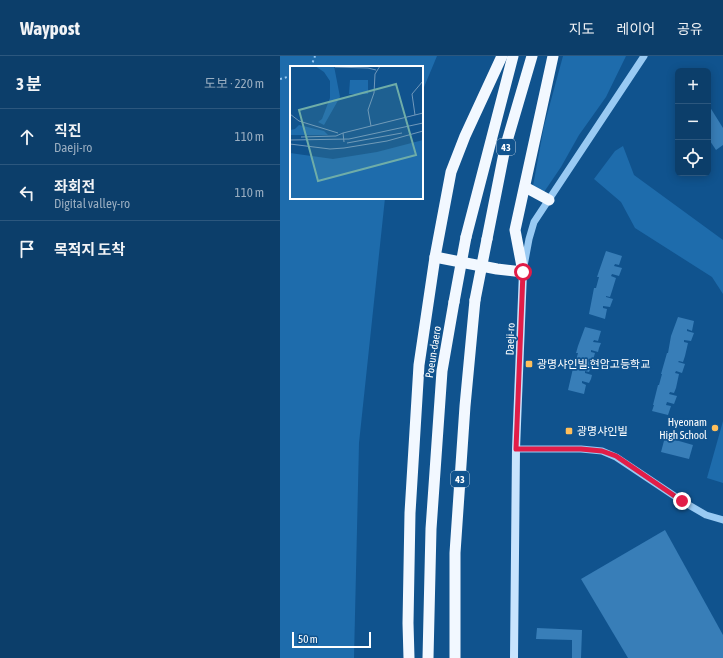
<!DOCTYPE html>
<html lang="ko">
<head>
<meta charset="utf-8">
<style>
  :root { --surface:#0c3e6a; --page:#1a4972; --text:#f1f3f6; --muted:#9aaec1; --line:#2c577e }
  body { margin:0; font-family:"Asap Condensed","Noto Sans KR",sans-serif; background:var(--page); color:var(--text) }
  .controls { position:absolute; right:12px; top:12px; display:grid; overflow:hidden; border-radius:6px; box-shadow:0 2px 10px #0003 }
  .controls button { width:36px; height:36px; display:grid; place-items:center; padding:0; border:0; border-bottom:1px solid var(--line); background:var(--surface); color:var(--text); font:20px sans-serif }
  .scale { position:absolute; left:12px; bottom:10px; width:79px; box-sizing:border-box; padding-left:4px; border:2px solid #fff; border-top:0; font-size:11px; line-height:14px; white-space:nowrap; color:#fff; -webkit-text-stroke:3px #10538e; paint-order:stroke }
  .stop { position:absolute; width:12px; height:12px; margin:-9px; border:3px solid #e11d48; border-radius:50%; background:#fff }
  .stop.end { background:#e11d48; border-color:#fff; box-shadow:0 1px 4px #0008 }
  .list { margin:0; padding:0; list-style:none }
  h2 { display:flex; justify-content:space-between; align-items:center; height:52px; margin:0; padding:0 16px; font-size:17px }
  h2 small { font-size:13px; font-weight:400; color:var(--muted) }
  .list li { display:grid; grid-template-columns:26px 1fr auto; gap:12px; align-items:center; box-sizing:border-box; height:56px; padding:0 16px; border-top:1px solid var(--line) }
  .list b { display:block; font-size:15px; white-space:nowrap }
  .list p { margin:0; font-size:13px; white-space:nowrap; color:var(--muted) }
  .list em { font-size:13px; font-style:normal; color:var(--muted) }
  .icon { flex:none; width:22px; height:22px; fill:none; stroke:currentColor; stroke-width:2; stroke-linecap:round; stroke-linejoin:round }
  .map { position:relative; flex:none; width:443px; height:602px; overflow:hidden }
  header { display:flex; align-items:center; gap:24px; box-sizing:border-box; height:56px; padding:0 20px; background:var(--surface); border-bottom:1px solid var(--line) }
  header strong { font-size:19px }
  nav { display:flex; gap:22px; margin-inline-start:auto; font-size:14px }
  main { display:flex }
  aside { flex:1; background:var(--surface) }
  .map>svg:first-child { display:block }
</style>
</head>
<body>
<header>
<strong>Waypost</strong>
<nav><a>지도</a><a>레이어</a><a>공유</a></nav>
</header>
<main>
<aside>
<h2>3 분<small>도보 · 220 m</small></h2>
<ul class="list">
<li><svg class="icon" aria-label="ahead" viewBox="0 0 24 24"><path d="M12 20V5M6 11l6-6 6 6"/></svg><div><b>직진</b><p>Daeji-ro</p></div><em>110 m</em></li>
<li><svg class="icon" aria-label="left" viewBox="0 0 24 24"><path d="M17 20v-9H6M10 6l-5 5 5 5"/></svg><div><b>좌회전</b><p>Digital valley-ro</p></div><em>110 m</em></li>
<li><svg class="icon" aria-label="arrive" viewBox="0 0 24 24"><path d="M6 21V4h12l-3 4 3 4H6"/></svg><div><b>목적지 도착</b></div></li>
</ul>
</aside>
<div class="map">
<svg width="443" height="602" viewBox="0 0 443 602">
  <rect width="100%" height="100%" fill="#10538e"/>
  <g fill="#1e6cac">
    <polygon points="0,0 157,0 142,36 142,11 11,11 11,142 105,142 79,387 74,602 0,602"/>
    <polygon points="283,0 346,0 326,41 299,79 281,111 264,136 253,130 264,70"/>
    <polygon points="343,90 354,119 443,184 443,238 432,221 355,172 341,146 314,123 335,95"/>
    <polygon points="443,365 443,427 427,422"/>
  </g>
  <g fill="#387eb8">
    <polygon points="428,48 443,72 443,89 436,94 428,82"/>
    <polygon points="326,195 342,200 339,209 335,208 334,210 342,212 339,220 332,218 331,220 336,222 332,235 330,241 326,240 326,241 333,243 330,251 323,250 323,252 327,253 325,263 309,258 314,232 316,232 319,221 317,221 319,215"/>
    <polygon points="398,261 414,265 412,275 407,273 407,275 414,277 411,285 404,284 404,286 408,287 405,300 403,306 399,305 398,306 405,308 402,317 396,315 395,317 399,318 396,332 394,337 390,336 389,338 397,340 394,348 387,346 386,349 391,350 388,359 372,355 374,349 373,349 378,329 379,329 382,318 381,318 387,297 388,297 391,280"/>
    <polygon points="305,271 321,275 318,285 314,284 313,286 321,287 319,292 318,296 311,294 311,296 315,297 311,311 309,316 305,315 305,317 312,319 311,323 309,327 302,325 302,327 306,329 304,338 288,334 294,308 295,308 298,297 296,297 298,290"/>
    <polygon points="385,381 413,389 409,403 381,396"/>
    <polygon points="385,474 443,579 443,602 348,602 301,523"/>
    <polygon points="257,572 302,574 301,602 292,602 292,584 256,583"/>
  </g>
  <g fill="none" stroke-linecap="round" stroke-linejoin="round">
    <g stroke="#99caf3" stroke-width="2" stroke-dasharray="2 3" stroke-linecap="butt">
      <polyline points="31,11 35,0"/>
      <polyline points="0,23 11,20"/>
    </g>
    <g stroke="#99caf3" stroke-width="7">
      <polyline points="244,210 249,183 254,166 364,0"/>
      <polyline points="236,393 301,393 322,395 336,401 402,445 426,459 443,464"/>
    </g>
    <polyline stroke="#c8e4fd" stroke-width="8" points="234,602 236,393 243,216"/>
    <g stroke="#f2f8ff" stroke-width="11">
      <polyline points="245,131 269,144"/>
      <polyline points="186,181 233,0"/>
      <polyline points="207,183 225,92 252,0"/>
      <polyline points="155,201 217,213 243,216 235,174 273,0"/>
      <polyline points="129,602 128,567 130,457 139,309 155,201 171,116 185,80 222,0"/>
      <polyline points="148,602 151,473 162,315 174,246"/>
      <polyline points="175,602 175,497 185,350 195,244"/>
    </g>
    <g stroke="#f2f8ff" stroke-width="11">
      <polyline points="195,244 207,183"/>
      <polyline points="174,246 186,181"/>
    </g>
  </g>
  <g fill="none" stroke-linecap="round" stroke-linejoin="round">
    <polyline stroke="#e11d48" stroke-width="5" points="243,216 236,393 301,393 322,395 336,400 402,445"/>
  </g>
  <g fill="#ffbf5a" stroke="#10538e" stroke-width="1.5">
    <rect x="245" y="304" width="8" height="8" rx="2"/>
    <circle cx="435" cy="372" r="4"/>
    <rect x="285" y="371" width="8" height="8" rx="2"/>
  </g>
  <g text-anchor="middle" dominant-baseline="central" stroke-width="3.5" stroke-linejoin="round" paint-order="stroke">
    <g fill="#10538e" stroke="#b7cbdd" stroke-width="1">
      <rect x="217" y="83" width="18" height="16" rx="3"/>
      <rect x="171" y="415" width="18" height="16" rx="3"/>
    </g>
    <g font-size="10" font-weight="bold" fill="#fff">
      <text x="226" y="91">43</text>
      <text x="180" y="423">43</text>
    </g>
    <g font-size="11" fill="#fff" stroke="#10538e">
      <text transform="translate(230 283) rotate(-88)">Daeji-ro</text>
      <text transform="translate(153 296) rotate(-81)">Poeun-daero</text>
    </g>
    <g font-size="11" fill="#fff" stroke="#10538e" text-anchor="start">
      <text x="257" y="308">광명샤인빌.현암고등학교</text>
      <text x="427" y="366" text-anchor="end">Hyeonam<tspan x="427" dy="13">High School</tspan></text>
      <text x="297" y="375">광명샤인빌</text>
    </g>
  </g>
  <g transform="translate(10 10)">
    <rect width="133" height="133" fill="#10538e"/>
    <path d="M25,0H44L50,31L34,59L28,56L32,53L40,32V15L34,6ZM60,14H78V28H59ZM9,59L34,65L38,69H0V64L5,63ZM133,74V133H0V87L43,93L87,86Z" fill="#1e6cac"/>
    <path fill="none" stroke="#7098bb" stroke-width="1" d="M45,1L78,2L86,4M0,48L9,55L48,67M125,49L122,28L133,15M81,60L78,44L84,27L85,8L90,0M53,67L133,47M11,71L46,70L53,67L54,76M0,74L59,73L133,57M57,77L112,67M0,78L40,83L54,82L97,75L133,65"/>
    <path fill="#6fada8" fill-opacity="0.15" stroke="#6fada8" stroke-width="2" d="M106,18L126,89L28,115L9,44Z"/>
    <rect width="133" height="133" fill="none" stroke="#fff" stroke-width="2"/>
  </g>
</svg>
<div class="controls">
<button>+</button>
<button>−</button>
<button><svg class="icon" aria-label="locate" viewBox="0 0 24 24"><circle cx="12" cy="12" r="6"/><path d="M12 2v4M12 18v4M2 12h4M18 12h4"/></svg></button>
</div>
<div class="scale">50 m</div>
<div class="stop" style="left:243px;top:216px"></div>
<div class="stop end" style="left:402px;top:445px"></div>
</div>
</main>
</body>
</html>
